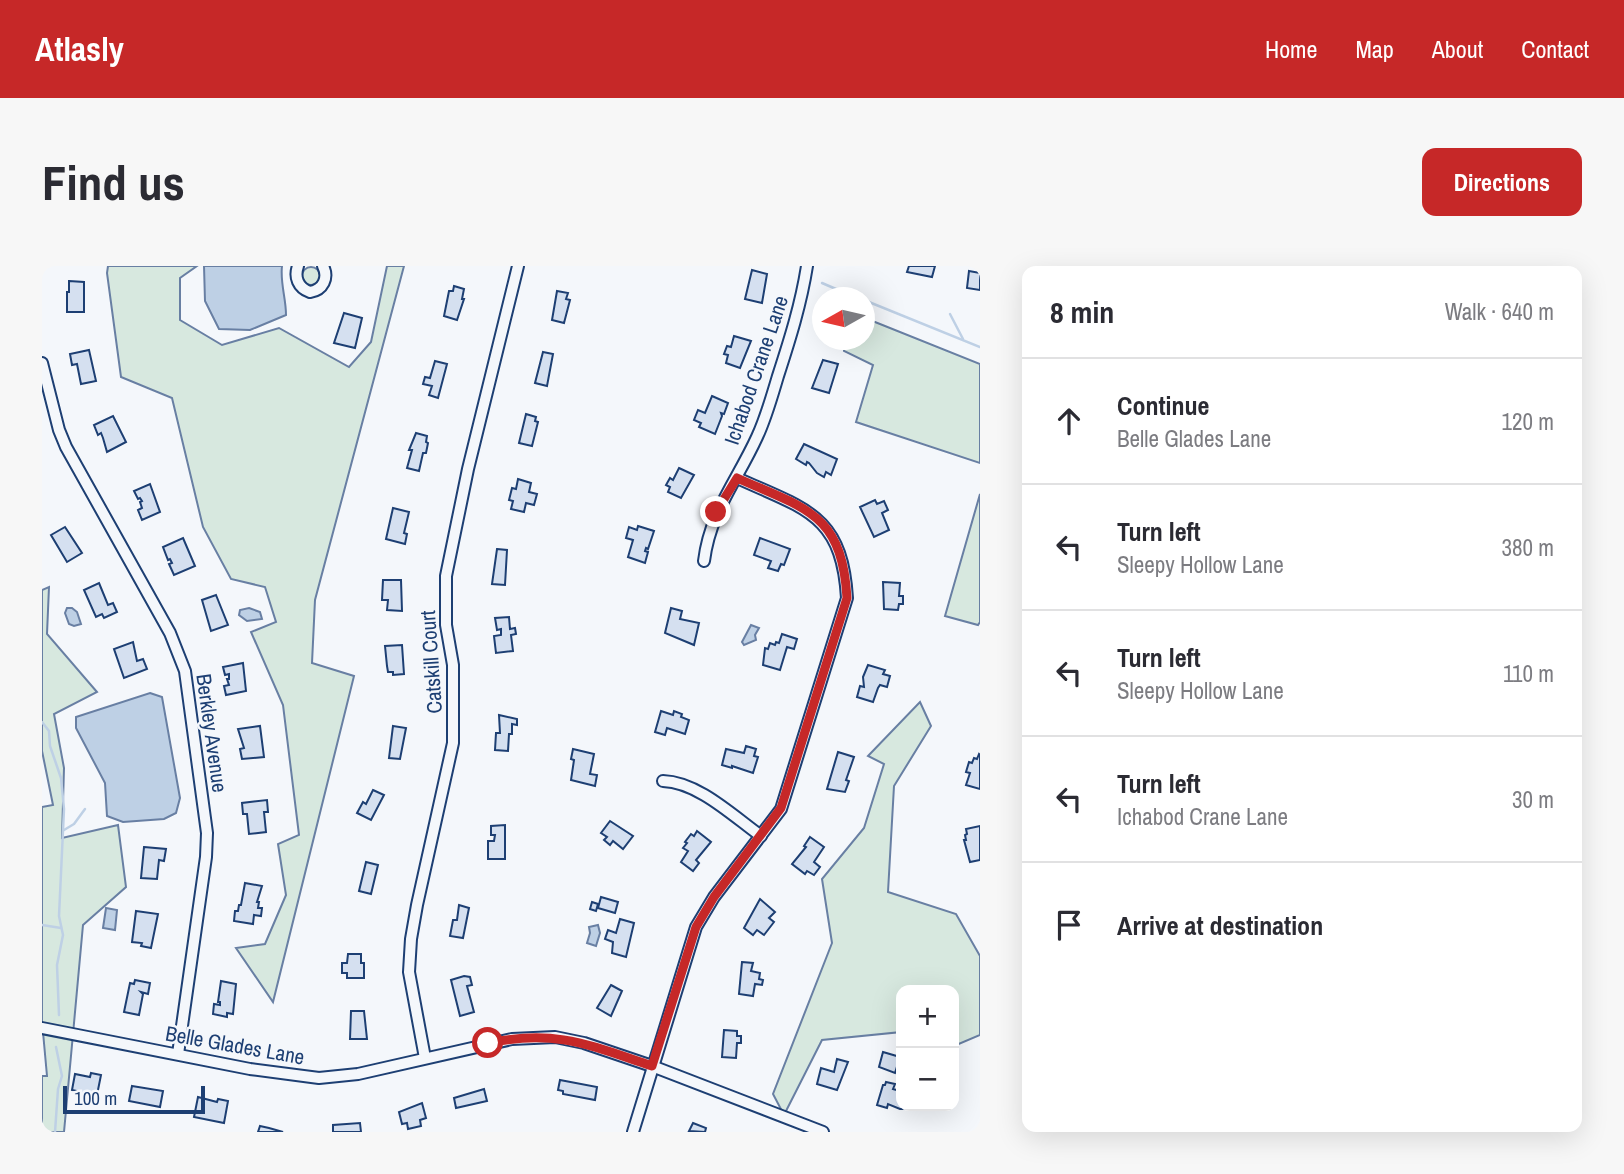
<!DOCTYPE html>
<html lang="en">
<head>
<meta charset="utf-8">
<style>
  :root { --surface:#fff; --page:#f7f7f7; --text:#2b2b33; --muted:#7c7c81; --line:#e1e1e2; --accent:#c62828 }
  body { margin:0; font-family:"Archivo Narrow",sans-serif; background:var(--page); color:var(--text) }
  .controls { position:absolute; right:21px; bottom:21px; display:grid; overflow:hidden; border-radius:14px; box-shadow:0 7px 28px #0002 }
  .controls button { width:63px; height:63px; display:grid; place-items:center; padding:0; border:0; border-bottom:2px solid var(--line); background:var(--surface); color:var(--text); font:35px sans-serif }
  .compass { position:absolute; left:770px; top:21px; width:63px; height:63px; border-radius:50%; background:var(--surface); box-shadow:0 7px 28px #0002; rotate:262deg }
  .scale { position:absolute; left:21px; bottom:18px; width:142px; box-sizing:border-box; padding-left:7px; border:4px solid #1d3f73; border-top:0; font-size:19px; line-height:24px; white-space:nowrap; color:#1d3f73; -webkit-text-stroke:5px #f4f7fb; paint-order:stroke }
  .stop { position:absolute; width:21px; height:21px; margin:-16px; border:5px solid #c62828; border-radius:50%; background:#fff }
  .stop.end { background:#c62828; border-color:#fff; box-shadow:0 2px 7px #0008 }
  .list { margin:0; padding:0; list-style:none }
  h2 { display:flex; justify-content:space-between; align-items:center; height:91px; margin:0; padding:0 28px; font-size:30px }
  h2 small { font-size:23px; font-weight:400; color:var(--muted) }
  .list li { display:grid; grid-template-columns:46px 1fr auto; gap:21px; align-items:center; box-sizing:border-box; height:126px; padding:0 28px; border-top:2px solid var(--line) }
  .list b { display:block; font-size:26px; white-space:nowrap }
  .list p { margin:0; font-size:23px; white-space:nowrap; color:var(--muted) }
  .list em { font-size:23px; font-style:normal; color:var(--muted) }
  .icon { flex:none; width:38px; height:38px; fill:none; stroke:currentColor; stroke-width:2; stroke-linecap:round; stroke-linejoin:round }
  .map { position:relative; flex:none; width:938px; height:866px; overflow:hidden; border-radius:14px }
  header { display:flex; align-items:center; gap:42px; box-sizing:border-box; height:98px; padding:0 35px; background:var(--accent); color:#fff }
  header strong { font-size:33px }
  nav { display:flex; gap:38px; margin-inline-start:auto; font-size:24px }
  .intro { display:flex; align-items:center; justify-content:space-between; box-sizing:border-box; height:168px; padding:0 42px }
  h1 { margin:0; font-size:49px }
  .button { padding:18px 32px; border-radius:14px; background:var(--accent); color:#fff; font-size:24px; font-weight:700 }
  main { display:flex; gap:42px; padding:0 42px }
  aside { flex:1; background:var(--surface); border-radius:14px; box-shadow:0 7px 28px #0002 }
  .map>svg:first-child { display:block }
</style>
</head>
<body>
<header>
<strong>Atlasly</strong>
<nav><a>Home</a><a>Map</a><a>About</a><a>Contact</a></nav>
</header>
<div class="intro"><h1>Find us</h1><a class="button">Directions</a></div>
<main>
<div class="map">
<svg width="938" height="866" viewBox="0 0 938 866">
  <rect width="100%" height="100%" fill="#f4f7fb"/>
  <g fill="#d7e8df" stroke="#687fa3" stroke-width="2">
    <polygon points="66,0 155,0 138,12 138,54 180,79 237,62 307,101 329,76 345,0 362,0 273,334 270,397 312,410 231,736 194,682 223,678 244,629 236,578 257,569 241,439 209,366 234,356 223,321 189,313 161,261 130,132 79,111 65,7"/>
    <circle cx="269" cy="10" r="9"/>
    <polygon points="823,52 938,98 938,197 814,156 831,99 802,85 803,74 822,74"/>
    <polygon points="938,228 938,356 936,359 903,350"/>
    <polygon points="7,321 5,368 55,426 12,448 22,502 20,572 76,559 84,621 41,659 22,866 0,866 0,810 5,810 0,755 0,541 11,539 0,485 0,324"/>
    <polygon points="878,436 889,460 852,520 846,626 914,648 938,690 938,769 912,780 912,724 859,724 859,766 780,774 742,849 731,828 790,677 780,613 822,562 842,498 826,490"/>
  </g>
  <g fill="#bed0e5" stroke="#687fa3" stroke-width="2">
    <path d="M162,0H240C238,17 244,32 244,49L208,64L177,63L163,35Z"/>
    <polygon points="25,342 30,342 35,346 39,358 32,360 27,358 23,347"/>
    <polygon points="207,342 218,346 220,353 205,355 197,349 198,344"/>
    <polygon points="709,359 717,362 713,369 714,374 702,379 700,376"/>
    <polygon points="108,427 120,431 138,532 134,547 122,553 81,556 65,550 63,517 34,462 34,451"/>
    <polygon points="64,642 75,644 73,664 61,662"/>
    <polygon points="556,659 558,667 554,680 545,677 548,667 547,661"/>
  </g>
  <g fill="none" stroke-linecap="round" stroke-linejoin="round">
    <g stroke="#bed0e5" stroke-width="2.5">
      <polyline points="780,17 815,32"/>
      <polyline points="822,34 938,81"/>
      <polyline points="908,48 921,73"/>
      <polyline points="0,456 7,465 8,480 19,512 22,543 17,650 21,669 15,699 17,749"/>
      <polyline points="22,564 32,558 43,543"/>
      <polyline points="0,659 19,662"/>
      <polyline points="13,866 16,823 20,810 14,781"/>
    </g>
  </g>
  <g fill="#d5e0f0" stroke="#1d3f73" stroke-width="2">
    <polygon points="867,0 893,0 890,11 865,6"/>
    <polygon points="710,4 725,8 720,37 703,33"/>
    <polygon points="927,5 938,7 938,24 925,22"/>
    <polygon points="27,15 42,16 42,46 25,46 25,26 27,26"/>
    <polygon points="412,20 422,23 420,33 422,33 415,54 402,50 407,25 411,25"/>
    <polygon points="515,25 526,27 524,33 528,34 522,57 510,54"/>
    <polygon points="302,47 320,52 313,82 292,77"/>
    <polygon points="692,70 709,75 698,102 684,97 686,89 682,88 685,80 689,81"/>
    <polygon points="47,84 54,115 39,118 35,98 30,99 28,88"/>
    <polygon points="501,86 511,88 505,120 493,117"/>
    <polygon points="781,94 796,98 787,127 770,122"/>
    <polygon points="393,95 405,98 396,132 387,129 390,120 381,118 383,111 388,112"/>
    <polygon points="670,130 686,137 682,148 679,147 680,150 673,168 657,161 659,157 652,154 656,144 663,147"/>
    <polygon points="484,148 494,151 493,155 496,156 490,180 477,177"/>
    <polygon points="71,150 84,176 65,186 61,172 59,167 56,169 52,159"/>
    <polygon points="374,167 385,170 384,176 386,177 384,187 381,187 377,205 365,202 370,184 367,184"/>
    <polygon points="762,178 795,193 789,209 784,206 782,211 775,207 767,197 765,196 764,199 754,193"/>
    <polygon points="637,202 652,209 639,232 626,226 628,221 624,219 628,212 631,214"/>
    <polygon points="476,213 489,217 487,226 495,228 492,239 484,237 482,246 469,243 471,235 467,234 470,222 474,223"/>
    <polygon points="108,218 118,246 100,254 96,244 100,242 98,236 100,235 98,232 96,233 92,225"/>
    <polygon points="833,234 835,238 842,235 846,244 840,247 847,264 832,271 818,241"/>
    <polygon points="351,242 367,246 362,267 365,268 363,278 344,273"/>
    <polygon points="596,260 612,265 606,283 604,282 603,285 606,286 603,297 586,291 591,274 584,272 587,261 595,264"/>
    <polygon points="23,261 40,287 25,296 9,269"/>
    <polygon points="141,272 153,300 132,309 127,298 130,297 128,293 126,294 121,281"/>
    <polygon points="718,272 748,283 742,299 739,298 736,305 726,302 729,295 712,289"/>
    <polygon points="455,283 465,284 463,319 450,318"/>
    <polygon points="341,314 359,314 360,345 345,344 346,334 340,334"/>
    <polygon points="841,316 858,317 857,330 861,330 861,338 857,338 856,344 842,343"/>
    <polygon points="57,317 66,339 71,337 75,346 62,352 60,348 54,351 42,324"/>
    <polygon points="174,329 186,359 169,365 160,334"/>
    <polygon points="629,342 640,345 638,353 657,357 652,379 623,367"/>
    <polygon points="467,351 468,363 473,362 474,368 469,369 471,385 454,387 452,370 459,369 459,363 455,364 453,352"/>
    <polygon points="740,368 755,373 752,383 745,381 738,404 721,399 723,382 726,383 728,377 733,379 734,376 737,377"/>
    <polygon points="91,376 95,395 101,393 105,403 82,412 72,383"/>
    <polygon points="360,379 362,408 351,409 351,406 346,406 345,400 343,380"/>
    <polygon points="201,397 204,425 184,429 182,420 187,419 185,413 187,413 187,408 183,409 181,401"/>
    <polygon points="826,399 843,404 841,408 848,410 845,421 838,419 836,422 831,436 815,431 818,420 822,421 821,411"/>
    <polygon points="619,445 631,449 632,445 640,448 639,451 647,454 643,468 625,462 623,469 613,466"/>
    <polygon points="457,449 475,453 475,459 470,458 470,468 467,468 466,485 453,484 454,467 458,467"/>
    <polygon points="218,460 222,491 200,493 198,483 202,482 196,463"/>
    <polygon points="351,460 364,462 358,493 347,492"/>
    <polygon points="704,480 714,483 712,490 716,491 711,507 690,500 690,502 680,499 684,483 702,487"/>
    <polygon points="531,483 552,488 548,508 555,509 553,520 529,514 532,494 529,493"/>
    <polygon points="796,486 812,491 804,514 807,515 803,526 785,523"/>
    <polygon points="937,488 938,489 938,523 924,519 928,507 924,506 927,496 930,497 932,492 935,493"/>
    <polygon points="331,524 342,529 329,554 315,547 321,536 324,538"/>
    <polygon points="225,534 226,546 222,546 224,566 207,568 205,548 201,548 200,537"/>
    <polygon points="568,555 591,570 581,583 571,575 568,579 562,574 565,571 559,567"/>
    <polygon points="463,559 463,593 446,593 446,575 452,575 453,569 449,569 449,560"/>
    <polygon points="938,560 938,594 928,596 922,574 924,574 923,569 925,568 924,563"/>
    <polygon points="655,565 669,576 654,594 657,597 651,605 639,596 646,585 641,582 645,577 643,576 649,568 652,570"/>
    <polygon points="768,571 782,581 772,596 778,601 772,609 765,605 763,608 750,598 764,581 762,580"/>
    <polygon points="102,581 124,583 122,595 117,594 115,613 99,612"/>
    <polygon points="324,596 336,599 329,628 317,625"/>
    <polygon points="203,617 220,620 215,636 217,636 216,642 220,642 219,650 212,649 211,658 192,655 193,645 196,645 197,639 199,639"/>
    <polygon points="559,631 576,636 573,647 556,642"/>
    <polygon points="718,633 733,646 727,652 732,656 722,669 715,664 711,669 702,662"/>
    <polygon points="550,636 556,638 554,645 548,643"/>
    <polygon points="417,639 427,642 421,672 408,670 411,654 415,654"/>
    <polygon points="94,645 116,648 109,682 99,680 100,677 90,676"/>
    <polygon points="578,653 592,657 584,691 570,687 571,676 563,673 566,664 574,667"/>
    <polygon points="306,688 319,688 319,697 322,697 322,712 305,712 305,707 300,707 300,697 305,697"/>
    <polygon points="700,696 711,697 709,705 718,707 717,713 721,714 720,719 713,718 711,730 697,728"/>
    <polygon points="422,710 428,711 430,719 425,720 432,746 418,750 409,714"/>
    <polygon points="93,714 108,717 106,728 99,726 101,728 97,749 82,746 88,717 92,718"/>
    <polygon points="179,715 194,718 191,748 185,747 185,751 171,748 172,738 178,739 178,736 176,736"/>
    <polygon points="569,719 580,725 569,750 555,742"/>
    <polygon points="309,745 322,745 325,773 308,773"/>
    <polygon points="682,764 695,765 695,770 699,770 699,777 695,777 694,792 680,791"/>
    <polygon points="841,786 858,791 853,807 837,801"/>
    <polygon points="795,793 806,796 795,824 775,818 779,802 792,806"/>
    <polygon points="49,807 59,809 55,829 35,828 35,825 30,824 33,808 48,811"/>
    <polygon points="518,814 555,821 553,834 521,828 521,825 516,824"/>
    <polygon points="844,816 853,818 851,823 858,825 859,840 871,840 870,842 864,840 864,843 858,843 846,838 845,842 835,839 841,819 843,819"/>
    <polygon points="90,820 121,825 118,841 87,835"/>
    <polygon points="442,823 445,835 414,842 412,832"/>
    <polygon points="156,831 175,836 176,833 186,835 182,857 152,851"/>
    <polygon points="380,837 384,852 378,854 379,860 366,863 365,857 360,858 357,846"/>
    <polygon points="318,857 319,866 291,866 291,859"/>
    <polygon points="651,857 664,862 663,866 647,865"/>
    <polygon points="218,860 227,862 241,866 216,866"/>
  </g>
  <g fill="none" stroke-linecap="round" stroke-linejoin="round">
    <defs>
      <g id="minor">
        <path d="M256,0C252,11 256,22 268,26C281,24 287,12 281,0"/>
        <polyline points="0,97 17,164 24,181 128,367 143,405 165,567 164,591 136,788"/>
        <path d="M662,295C668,246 695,215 715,171C724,152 730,130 736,110C748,73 759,38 765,0"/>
        <path d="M621,515C656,516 691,550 719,570"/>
        <polyline points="0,762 208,803 277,812 316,808 470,773 513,771 542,777 610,800 781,866"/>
        <polyline points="383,792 367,706 369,673 375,639 411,477 411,399 404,359 404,310 426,203 476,0"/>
        <path d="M591,866L654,661L672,631L739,543L805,332C800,248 763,243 695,212"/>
      </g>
    </defs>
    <use href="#minor" stroke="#1d3f73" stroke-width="14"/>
    <use href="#minor" stroke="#f4f7fb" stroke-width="10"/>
  </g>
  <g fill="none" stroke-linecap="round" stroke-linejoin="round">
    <path stroke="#c62828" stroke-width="9" d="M446,777C515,763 547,779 610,800L654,661L672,631L739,542L805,332C800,247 764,243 695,212L674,246"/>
  </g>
  <g text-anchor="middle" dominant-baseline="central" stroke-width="5" stroke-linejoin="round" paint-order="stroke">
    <g font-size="21" fill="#1d3f73" stroke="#f4f7fb">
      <text transform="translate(714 104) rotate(-71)">Ichabod Crane Lane</text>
      <text transform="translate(389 396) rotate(-94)">Catskill Court</text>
      <text transform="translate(170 467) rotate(82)">Berkley Avenue</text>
      <text transform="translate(193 779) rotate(10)">Belle Glades Lane</text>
    </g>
  </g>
</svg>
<div class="controls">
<button>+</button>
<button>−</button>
</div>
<svg class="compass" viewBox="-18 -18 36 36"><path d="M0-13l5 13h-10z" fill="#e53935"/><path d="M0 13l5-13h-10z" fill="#7c7c81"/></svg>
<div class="scale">100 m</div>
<div class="stop" style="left:446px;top:777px"></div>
<div class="stop end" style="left:674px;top:246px"></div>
</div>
<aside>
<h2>8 min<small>Walk · 640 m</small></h2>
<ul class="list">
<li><svg class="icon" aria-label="ahead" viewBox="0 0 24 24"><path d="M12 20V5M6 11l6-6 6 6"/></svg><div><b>Continue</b><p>Belle Glades Lane</p></div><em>120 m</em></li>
<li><svg class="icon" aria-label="left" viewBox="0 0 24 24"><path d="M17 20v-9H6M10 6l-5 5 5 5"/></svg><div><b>Turn left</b><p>Sleepy Hollow Lane</p></div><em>380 m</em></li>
<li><svg class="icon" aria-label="left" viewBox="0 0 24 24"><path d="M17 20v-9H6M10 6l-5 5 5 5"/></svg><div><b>Turn left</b><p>Sleepy Hollow Lane</p></div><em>110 m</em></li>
<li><svg class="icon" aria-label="left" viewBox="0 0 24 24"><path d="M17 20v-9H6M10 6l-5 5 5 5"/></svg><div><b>Turn left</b><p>Ichabod Crane Lane</p></div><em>30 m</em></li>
<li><svg class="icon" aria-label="arrive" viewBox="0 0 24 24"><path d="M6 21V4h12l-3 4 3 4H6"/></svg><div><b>Arrive at destination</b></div></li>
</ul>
</aside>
</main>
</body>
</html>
